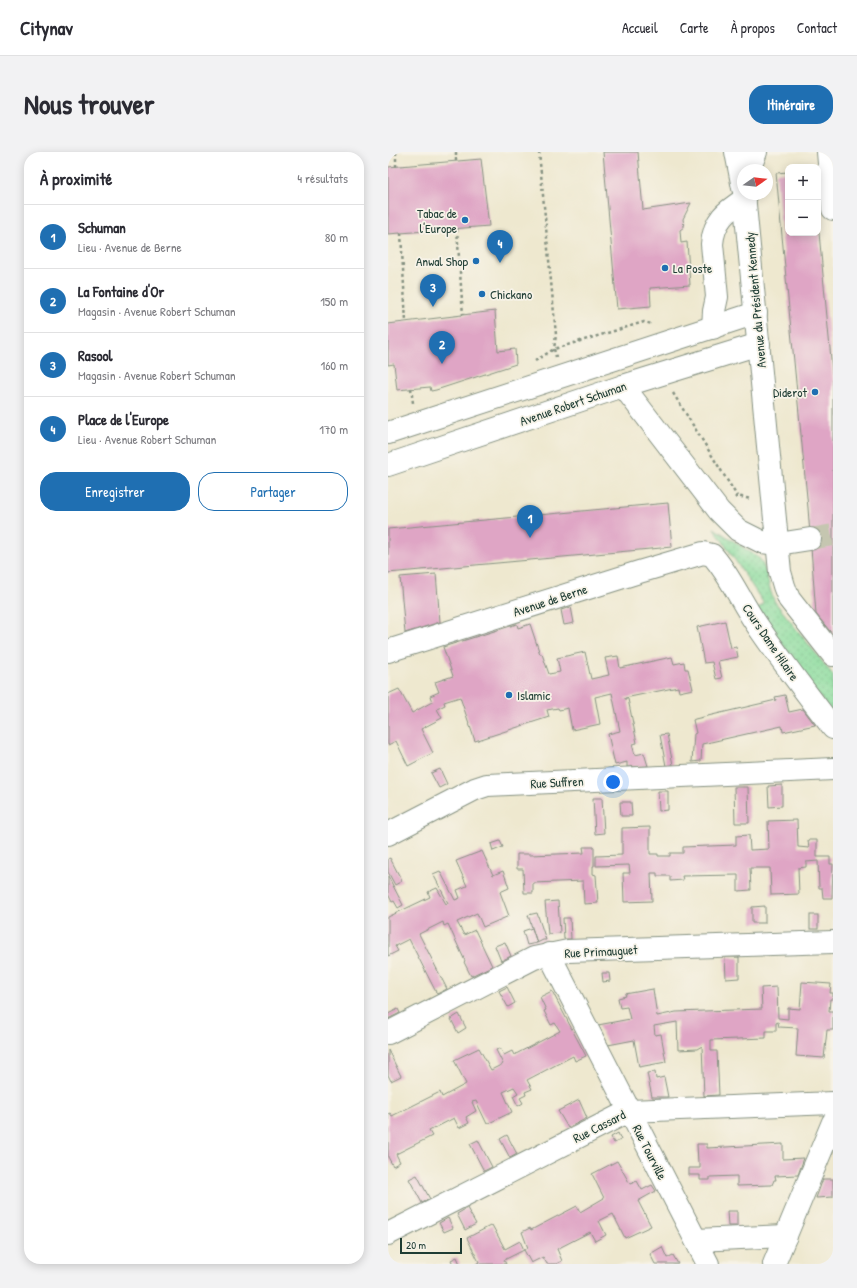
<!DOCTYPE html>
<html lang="fr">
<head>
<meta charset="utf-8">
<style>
  :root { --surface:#fff; --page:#f2f2f3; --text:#2b2b33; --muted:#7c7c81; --line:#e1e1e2; --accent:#1f6fb2 }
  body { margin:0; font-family:"Patrick Hand",sans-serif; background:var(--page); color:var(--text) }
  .controls { position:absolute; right:12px; top:12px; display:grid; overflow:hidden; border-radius:8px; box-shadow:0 2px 10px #0003 }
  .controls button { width:36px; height:36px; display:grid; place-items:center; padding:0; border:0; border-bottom:1px solid var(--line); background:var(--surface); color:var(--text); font:20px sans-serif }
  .compass { position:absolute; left:349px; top:12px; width:36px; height:36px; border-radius:50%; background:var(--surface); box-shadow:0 2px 10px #0003; rotate:76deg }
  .scale { position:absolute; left:12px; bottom:10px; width:62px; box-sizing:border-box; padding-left:4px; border:2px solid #1f3d34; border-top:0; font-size:11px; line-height:14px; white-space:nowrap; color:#1f3d34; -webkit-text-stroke:3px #f7f3e8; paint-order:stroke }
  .you { position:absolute; left:225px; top:630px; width:14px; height:14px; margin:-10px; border:3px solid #fff; border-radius:50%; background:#1a73e8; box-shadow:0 0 0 6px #1a73e833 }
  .badge { display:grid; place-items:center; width:26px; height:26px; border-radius:50%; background:var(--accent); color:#fff; font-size:13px; font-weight:700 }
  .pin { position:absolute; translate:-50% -33px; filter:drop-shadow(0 1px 2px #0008) }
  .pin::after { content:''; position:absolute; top:21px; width:14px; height:12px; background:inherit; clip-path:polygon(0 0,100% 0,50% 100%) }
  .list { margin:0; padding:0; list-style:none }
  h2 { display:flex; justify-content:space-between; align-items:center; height:52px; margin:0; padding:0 16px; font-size:17px }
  h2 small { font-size:13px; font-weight:400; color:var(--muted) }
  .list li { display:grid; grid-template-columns:26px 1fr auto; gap:12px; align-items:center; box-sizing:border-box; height:64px; padding:0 16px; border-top:1px solid var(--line) }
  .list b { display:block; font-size:15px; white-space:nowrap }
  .list p { margin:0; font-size:13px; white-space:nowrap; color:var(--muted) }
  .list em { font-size:13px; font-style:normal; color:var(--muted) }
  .actions { display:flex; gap:8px; padding:12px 16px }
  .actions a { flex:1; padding:9px 0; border:1px solid var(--accent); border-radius:16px; text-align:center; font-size:14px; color:var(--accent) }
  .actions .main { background:var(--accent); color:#fff }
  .map { position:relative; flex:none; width:445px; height:1112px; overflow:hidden; border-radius:16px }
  header { display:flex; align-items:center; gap:24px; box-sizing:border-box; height:56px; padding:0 20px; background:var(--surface); border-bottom:1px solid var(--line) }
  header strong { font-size:19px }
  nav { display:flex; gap:22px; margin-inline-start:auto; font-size:14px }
  .intro { display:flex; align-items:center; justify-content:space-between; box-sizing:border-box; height:96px; padding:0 24px }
  h1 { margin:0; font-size:28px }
  .button { padding:10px 18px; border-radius:16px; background:var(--accent); color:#fff; font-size:14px; font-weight:700 }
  main { display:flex; gap:24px; padding:0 24px }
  aside { flex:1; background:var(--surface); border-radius:16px; box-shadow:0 2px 10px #0003 }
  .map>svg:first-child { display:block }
</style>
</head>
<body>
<header>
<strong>Citynav</strong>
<nav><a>Accueil</a><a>Carte</a><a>À propos</a><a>Contact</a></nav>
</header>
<div class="intro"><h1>Nous trouver</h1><a class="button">Itinéraire</a></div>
<main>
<aside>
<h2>À proximité<small>4 résultats</small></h2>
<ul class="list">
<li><span class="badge">1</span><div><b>Schuman</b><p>Lieu · Avenue de Berne</p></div><em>80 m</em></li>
<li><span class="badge">2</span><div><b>La Fontaine d'Or</b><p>Magasin · Avenue Robert Schuman</p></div><em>150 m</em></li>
<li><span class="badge">3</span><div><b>Rasool</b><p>Magasin · Avenue Robert Schuman</p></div><em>160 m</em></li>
<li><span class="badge">4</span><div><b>Place de l'Europe</b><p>Lieu · Avenue Robert Schuman</p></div><em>170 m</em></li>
</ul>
<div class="actions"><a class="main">Enregistrer</a><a>Partager</a></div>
</aside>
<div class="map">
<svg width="445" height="1112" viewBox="0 0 445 1112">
  <defs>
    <pattern id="grass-dots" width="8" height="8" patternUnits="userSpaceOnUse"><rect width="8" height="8" fill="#8adc9d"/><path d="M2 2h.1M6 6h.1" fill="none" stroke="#70b481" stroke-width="1.8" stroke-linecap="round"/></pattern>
  </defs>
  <rect width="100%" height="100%" fill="#f7f3e8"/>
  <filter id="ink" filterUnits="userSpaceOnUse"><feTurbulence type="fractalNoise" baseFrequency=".025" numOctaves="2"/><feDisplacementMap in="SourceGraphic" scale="8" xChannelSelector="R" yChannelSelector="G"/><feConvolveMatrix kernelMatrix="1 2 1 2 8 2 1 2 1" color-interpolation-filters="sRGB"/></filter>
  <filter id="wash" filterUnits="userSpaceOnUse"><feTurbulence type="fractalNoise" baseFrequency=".012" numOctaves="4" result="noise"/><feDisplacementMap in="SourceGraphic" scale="16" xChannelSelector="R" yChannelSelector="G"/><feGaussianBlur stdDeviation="0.9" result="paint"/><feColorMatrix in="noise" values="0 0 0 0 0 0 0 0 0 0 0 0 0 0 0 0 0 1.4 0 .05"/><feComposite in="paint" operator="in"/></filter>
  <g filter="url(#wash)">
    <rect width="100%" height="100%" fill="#eee8cf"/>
    <path fill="url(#grass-dots)" stroke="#548c68" d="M326,376L371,406C381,419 379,436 387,450L445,523V564L369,457L376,452Z"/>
    <g id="blocks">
      <g fill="#dfa5c5">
        <polygon points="215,0 250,0 255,58 303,51 295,67 296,75 292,78 293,91 299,90 302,133 262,136 263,154 229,157"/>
        <polygon points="93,7 101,74 0,82 0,15"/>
        <polygon points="400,20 400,81 431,81 445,228 445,483 428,462 420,356 388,21"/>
        <polygon points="107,159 110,199 127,197 128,212 48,238 43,239 42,235 9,238 6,212 0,213 0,172"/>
        <polygon points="280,351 284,395 0,421 0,377"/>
        <polygon points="48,422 52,470 17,481 12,425"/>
        <polygon points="183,455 186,471 176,473 173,458"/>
        <polygon points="337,469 343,496 348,495 350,505 330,509 334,526 328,527 324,510 316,511 309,475"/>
        <polygon points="129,472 130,476 142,472 152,502 154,502 161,522 172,520 169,506 197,500 203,527 221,523 217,506 230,504 232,516 284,505 286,512 296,510 297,517 300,517 305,537 291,540 290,535 237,546 237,547 240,547 249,591 244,592 247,603 256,601 260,614 239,615 239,610 227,613 220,582 232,579 224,541 207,545 212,572 184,578 180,556 171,558 170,556 159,558 161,565 87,589 72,545 56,550 57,553 49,557 54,566 33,577 45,601 20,614 8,589 0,593 0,542 11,537 24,561 44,550 42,544 51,540 47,530 65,524 55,495"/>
        <polygon points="397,543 401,560 415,557 427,573 395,580 394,574 314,592 313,609 304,610 306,582 308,581 305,568 307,567 388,548 387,545"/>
        <polygon points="279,582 285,613 278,614 272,583"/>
        <polygon points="52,617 59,632 51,636 43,621"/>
        <polygon points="394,633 394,654 381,655 380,634"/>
        <polygon points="346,635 360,635 361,671 347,671"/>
        <polygon points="270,639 280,639 280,658 271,659"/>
        <polygon points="205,646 214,646 216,681 207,682"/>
        <polygon points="232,650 243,650 244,664 233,664"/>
        <polygon points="409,668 410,695 421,696 420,688 429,688 429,705 442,705 442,712 445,712 444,746 435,746 434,736 431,736 430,709 418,710 418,715 410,716 411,742 383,743 382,716 362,716 363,738 350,739 350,723 294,724 295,728 282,729 282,724 269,724 269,721 263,721 264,749 236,750 235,721 242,721 241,713 208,714 208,704 234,703 234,676 262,675 262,702 270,702 270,704 282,704 282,701 295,701 295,695 348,693 348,684 361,683 362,698 381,697 380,669"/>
        <polygon points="112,689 115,695 105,699 103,692"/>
        <polygon points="195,695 206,695 206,714 205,714 205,722 208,723 210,751 196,752 195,729 145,731 145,741 136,741 135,717 129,717 129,702 143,702 142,703 196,701"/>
        <polygon points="94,699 105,723 115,719 118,727 121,736 112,740 121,764 95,775 89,761 69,770 76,783 87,778 104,814 83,824 76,810 77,809 60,772 56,774 55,770 31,782 59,837 49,842 21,787 7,794 10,799 0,804 0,765 42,745 40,740 49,736 58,752 60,751 45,722 52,719 67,748 72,746 69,738 79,734 68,709"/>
        <polygon points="2,706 14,729 7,733 0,720 0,707"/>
        <polygon points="0,724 15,753 10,756 6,749 4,750 0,742"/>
        <polygon points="170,749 172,781 160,782 157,750"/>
        <polygon points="377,754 377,771 364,771 364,755"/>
        <polygon points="149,761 158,788 155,788 149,791 140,763"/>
        <rect x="422" y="763" width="8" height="14"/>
        <polygon points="175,766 182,766 183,787 176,787"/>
        <polygon points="144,776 149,791 139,793 135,779"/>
        <polygon points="117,790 123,804 113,809 107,794"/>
        <polygon points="337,805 351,805 351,826 338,827"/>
        <polygon points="214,821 221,821 222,829 215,830"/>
        <polygon points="414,830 443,832 442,841 445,841 445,847 442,847 441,859 445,859 445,878 439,878 436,906 408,904 410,876 391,875 390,870 388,871 388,879 378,879 378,886 323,888 323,899 329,899 331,943 316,944 314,894 309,897 290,898 289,870 266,874 267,883 273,882 278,910 251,915 246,888 220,893 210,873 242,867 239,855 232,856 230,846 238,844 237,842 265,837 269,864 288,860 374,857 373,836 389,835 390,866 400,867 400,856 412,857"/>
        <polygon points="119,835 127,851 120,855 111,839"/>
        <polygon points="164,839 198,904 187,909 185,904 139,928 144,937 137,940 138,943 132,946 135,951 130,954 125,944 130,941 126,935 115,940 124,960 99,972 88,949 84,950 88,959 78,965 81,971 71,976 66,966 41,979 44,984 8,1002 12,1010 5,1014 0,1005 0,962 2,961 4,964 52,940 54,945 78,932 66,908 91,896 103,918 115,912 108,898 112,896 116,903 124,899 126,903 172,879 167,871 163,873 156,859 158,858 152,845"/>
        <polygon points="10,857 12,861 0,867 0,862"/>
        <polygon points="71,862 78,876 70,881 63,867"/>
        <polygon points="0,898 13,924 3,929 0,923"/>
        <polygon points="267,920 268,927 276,925 280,945 264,945 259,921"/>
        <polygon points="191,948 199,966 180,976 170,959"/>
        <polygon points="230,981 233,988 226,991 223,985"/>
        <polygon points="119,983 129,1002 122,1006 112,987"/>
        <polygon points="90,988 104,1015 96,1019 82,992"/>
        <polygon points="309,992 319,992 319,996 395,992 395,1007 416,1006 410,1023 387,1024 388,1028 386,1028 384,1033 349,1034 349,1024 322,1025 322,1028 312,1028 312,1023 301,1023 301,1016 312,1016 312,1011 310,1011"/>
        <polygon points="229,1009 242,1032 249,1029 254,1038 264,1033 268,1039 250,1049 263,1074 237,1086 225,1062 211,1069 218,1083 207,1089 202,1080 169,1097 174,1109 168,1112 159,1112 155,1105 143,1111 136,1098 140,1096 134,1080 142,1076 143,1078 189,1054 192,1060 216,1046 204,1022"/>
        <polygon points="29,1023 42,1047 34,1051 21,1027"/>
        <polygon points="435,1027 445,1027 445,1045 428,1046"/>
        <polygon points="79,1056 88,1072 77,1078 69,1062"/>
        <polygon points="339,1059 349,1059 349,1074 340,1074"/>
        <polygon points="60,1066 65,1076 56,1080 51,1071"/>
        <polygon points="104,1073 117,1097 132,1089 136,1098 116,1108 118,1112 88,1112 91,1110 79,1086"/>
        <polygon points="274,1095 279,1106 285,1103 290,1112 267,1112 262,1102"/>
        <polygon points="69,1105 72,1112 65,1112 63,1108"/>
      </g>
    </g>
  </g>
  <g filter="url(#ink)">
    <use href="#blocks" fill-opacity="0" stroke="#869282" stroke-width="1"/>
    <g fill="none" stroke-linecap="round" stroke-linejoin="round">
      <polyline stroke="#c5c6b0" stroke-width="22" stroke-dasharray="22 11" stroke-linecap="butt" points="422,387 445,383"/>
      <defs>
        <g id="minor">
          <polyline points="348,0 355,36"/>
          <polyline points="440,0 445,57"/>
          <polyline points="361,18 368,0"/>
          <polyline points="356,42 392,420 396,434 401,447 445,503"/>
          <path d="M325,176L326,159L329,145L324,92C326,68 338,59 357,47"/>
          <polyline points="235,234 331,359 350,378 374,390 390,392 422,387"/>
          <polyline points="0,281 368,161"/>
          <polyline points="0,313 235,234 371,192"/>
          <path d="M0,499L251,420L315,401L324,403C342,423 352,448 367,470C391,506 418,541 445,576"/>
          <polyline points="0,682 87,637 99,633 445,617"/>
          <polyline points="161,802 320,1112"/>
          <polyline points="0,881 146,806 180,799 445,790"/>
          <polyline points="0,1082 241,959 445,951"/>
          <polyline points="308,1088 398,1084"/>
          <polyline points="386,1112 445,970"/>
        </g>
      </defs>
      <use href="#minor" stroke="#869282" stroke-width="24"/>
      <g stroke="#869282" stroke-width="2.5" stroke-dasharray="3 3" stroke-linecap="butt">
        <polyline points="151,0 168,183 166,197 168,205"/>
        <polyline points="68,9 68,0"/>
        <polyline points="8,15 8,0"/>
        <polyline points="69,77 75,163"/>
        <polyline points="13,81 18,170"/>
        <polyline points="147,209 166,197 256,170 264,172"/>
        <polyline points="23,236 25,251"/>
        <polyline points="285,241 349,344"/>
        <polyline points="347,346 349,344 363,347"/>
      </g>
      <use href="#minor" stroke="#fff" stroke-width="22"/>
    </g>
  </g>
  <g fill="#1f6fb2" stroke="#f7f3e8" stroke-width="1.5">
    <circle cx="77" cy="68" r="4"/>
    <circle cx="88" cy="109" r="4"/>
    <circle cx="277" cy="116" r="4"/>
    <circle cx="94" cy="142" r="4"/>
    <circle cx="427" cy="240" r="4"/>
    <circle cx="121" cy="543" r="4"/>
  </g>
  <g text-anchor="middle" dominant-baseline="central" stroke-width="3.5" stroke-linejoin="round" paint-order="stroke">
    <g font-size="13" fill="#1f3d34" stroke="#f7f3e8" text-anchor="end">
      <text x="69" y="61">Tabac de<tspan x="69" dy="15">l'Europe</tspan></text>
      <text x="80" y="109">Anwal Shop</text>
      <text x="285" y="116" text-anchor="start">La Poste</text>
      <text x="102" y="142" text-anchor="start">Chickano</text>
      <text x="419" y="240">Diderot</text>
      <text x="129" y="543" text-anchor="start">Islamic</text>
    </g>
    <g font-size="13" fill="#1f3d34" stroke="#f7f3e8">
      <text transform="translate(367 148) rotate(-95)">Avenue du Président Kennedy</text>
      <text transform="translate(185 251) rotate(-19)">Avenue Robert Schuman</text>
      <text transform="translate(162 448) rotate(-18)">Avenue de Berne</text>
      <text transform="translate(383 490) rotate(56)">Cours Dame Hilaire</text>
      <text transform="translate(169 630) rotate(-3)">Rue Suffren</text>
      <text transform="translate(213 799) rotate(-3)">Rue Primauguet</text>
      <text transform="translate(211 974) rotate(-27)">Rue Cassard</text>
      <text transform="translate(262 1000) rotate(63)">Rue Tourville</text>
    </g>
  </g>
</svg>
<div class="controls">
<button>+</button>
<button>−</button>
</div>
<svg class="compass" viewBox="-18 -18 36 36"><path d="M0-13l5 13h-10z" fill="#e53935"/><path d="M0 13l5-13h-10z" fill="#7c7c81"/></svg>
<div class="scale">20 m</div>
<div class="you"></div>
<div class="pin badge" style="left:142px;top:386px">1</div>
<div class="pin badge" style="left:54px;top:212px">2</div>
<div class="pin badge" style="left:45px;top:155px">3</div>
<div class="pin badge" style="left:112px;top:111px">4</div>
</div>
</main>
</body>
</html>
